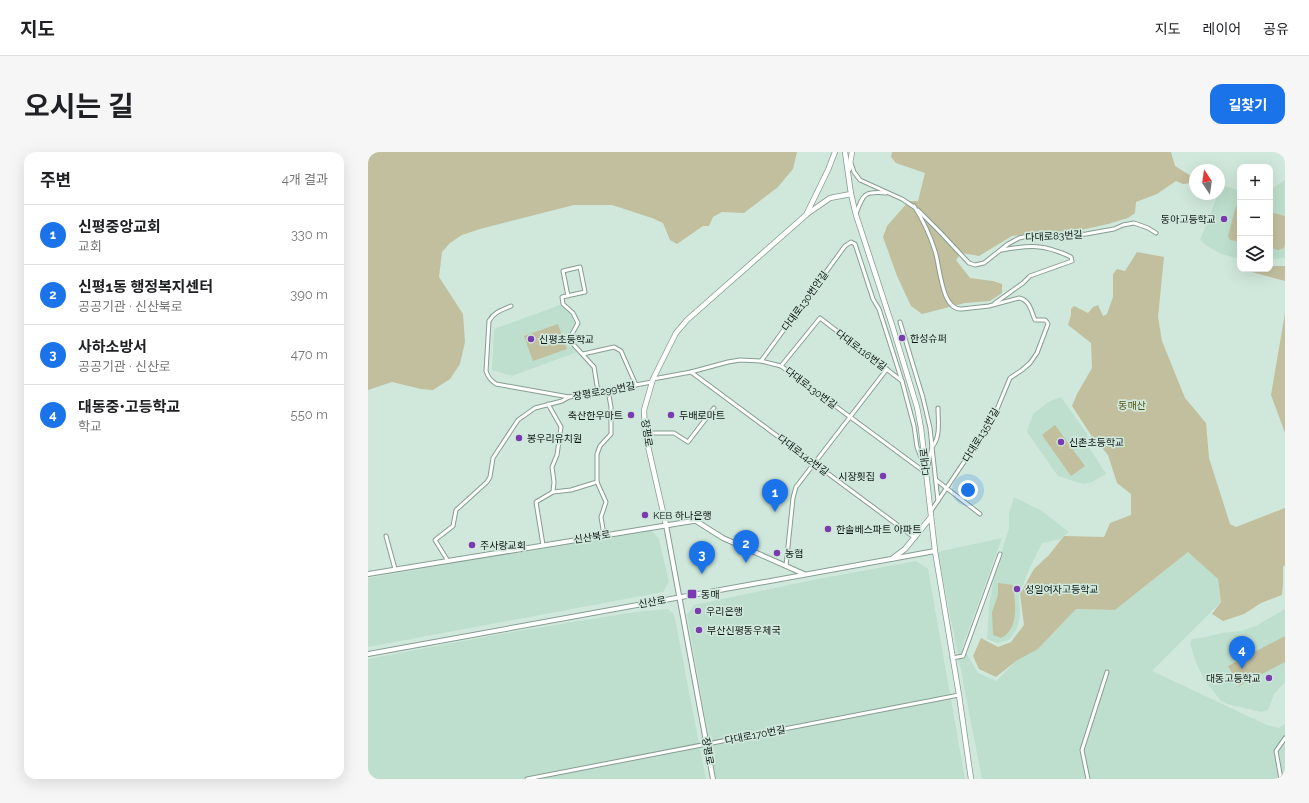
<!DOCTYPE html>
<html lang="ko">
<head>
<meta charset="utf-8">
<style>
  :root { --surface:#fff; --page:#f6f6f6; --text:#202124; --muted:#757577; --line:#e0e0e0; --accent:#1a73e8 }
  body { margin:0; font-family:Raleway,"Noto Sans KR",sans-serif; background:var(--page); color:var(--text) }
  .controls { position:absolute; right:12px; top:12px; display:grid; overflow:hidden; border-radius:8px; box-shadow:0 4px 16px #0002 }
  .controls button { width:36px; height:36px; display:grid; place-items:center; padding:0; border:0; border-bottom:1px solid var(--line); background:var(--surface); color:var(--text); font:20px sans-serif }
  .compass { position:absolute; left:821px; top:12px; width:36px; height:36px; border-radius:50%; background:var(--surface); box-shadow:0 4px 16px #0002; rotate:347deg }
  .you { position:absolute; left:600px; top:338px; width:14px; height:14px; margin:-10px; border:3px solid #fff; border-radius:50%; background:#1a73e8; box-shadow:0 0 0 6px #1a73e833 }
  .badge { display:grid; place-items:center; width:26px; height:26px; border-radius:50%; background:var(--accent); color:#fff; font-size:13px; font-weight:700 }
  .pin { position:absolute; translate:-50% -33px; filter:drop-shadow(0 1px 2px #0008) }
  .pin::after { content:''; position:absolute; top:21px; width:14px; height:12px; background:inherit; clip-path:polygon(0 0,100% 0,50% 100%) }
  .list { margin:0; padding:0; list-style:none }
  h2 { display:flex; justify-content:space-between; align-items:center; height:52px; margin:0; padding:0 16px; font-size:17px }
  h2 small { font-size:13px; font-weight:400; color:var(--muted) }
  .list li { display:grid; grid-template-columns:26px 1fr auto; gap:12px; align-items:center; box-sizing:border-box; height:60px; padding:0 16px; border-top:1px solid var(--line) }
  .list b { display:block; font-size:15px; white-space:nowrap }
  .list p { margin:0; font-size:13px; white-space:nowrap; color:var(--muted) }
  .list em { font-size:13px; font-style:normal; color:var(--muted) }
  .icon { flex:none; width:22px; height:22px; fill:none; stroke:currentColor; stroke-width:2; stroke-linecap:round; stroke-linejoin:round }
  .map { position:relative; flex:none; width:917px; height:627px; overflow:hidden; border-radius:12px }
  header { display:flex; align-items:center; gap:24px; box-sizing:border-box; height:56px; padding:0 20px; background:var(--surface); border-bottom:1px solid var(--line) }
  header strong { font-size:19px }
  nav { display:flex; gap:22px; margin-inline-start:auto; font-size:14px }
  .intro { display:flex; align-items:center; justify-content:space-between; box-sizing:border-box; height:96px; padding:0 24px }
  h1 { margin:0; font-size:28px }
  .button { padding:10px 18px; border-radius:12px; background:var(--accent); color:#fff; font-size:14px; font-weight:700 }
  main { display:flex; gap:24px; padding:0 24px }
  aside { flex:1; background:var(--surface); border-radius:12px; box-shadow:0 4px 16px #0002 }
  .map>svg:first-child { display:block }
</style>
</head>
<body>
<header>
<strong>지도</strong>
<nav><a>지도</a><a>레이어</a><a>공유</a></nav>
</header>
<div class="intro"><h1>오시는 길</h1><a class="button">길찾기</a></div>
<main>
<aside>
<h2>주변<small>4개 결과</small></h2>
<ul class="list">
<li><span class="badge">1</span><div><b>신평중앙교회</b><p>교회</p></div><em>330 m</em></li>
<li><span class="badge">2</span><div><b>신평1동 행정복지센터</b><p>공공기관 · 신산북로</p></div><em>390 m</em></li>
<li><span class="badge">3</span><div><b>사하소방서</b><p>공공기관 · 신산로</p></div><em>470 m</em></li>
<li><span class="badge">4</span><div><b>대동중•고등학교</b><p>학교</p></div><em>550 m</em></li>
</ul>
</aside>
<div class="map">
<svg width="917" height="627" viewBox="0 0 917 627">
  <rect width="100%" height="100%" fill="#d0e8db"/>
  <g fill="#bedfcd">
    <polygon points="917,28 917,106 902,107 902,38"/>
    <polygon points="858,34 872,39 872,107 853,102 839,94 832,88 849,45"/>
    <polygon points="192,153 203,163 207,171 200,182 202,192 209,200 144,224 124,218 126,177"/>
    <polygon points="693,245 719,282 722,297 738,322 724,330 715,332 690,324 659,280 665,262 680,250"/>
    <polygon points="646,345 674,359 701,380 692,387 674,391 660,420 651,443 652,464 649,476 641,488 629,491 619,487 621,455 626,424 641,376 641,361"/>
    <polygon points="283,378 291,387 301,430 295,440 0,495 0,426"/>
    <polygon points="634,386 594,496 597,499 610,521 628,529 648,509 670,497 708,457 747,458 820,400 850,427 853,450 784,519 899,573 911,576 917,572 917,624 906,627 614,627 570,401 573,399"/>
    <polygon points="548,409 560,417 597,627 348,627 319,463 326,453 450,427"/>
    <polygon points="300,457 306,462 338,627 0,627 0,507 133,482 267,460"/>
    <polygon points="917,457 917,530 906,542 900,558 893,560 859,552 853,549 835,526 827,508 822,491 824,487 838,485 854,481 872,479 888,474"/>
  </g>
  <g fill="#c1bf9d">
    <polygon points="0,0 429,0 425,17 410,35 376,61 354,60 345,65 341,74 335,74 309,92 302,88 295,71 284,66 244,53 206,53 112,77 94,83 82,91 74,100 71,125 95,162 97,190 92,212 82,227 65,238 53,237 24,230 0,238"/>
    <polygon points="524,0 803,0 807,14 823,24 823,31 815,32 808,29 789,42 768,50 767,61 760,66 740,72 704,80 677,79 644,84 611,104 593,101 588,108 602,126 625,129 634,132 634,141 622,149 597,151 554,162 543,154 529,124 515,85 519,74 541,49 550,49 557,21 528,11 523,5"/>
    <polygon points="872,52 872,90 862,88 860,84 868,54"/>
    <polygon points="902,60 917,64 917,92 916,96 911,98 902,96"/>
    <polygon points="769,100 796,105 790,165 794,189 817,246 838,271 841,306 862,372 868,375 917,356 917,413 915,415 915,432 914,443 893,451 876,462 855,469 844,462 853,450 850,427 820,400 747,458 708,457 670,497 648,509 628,525 611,517 605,504 613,486 630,495 643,490 656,473 652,442 666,417 681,403 696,384 736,385 742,371 763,363 763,342 749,331 740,303 723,283 704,254 709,242 724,216 723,191 700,173 703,163 703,157 706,154 720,161 725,155 730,153 735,164 739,162 745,145 745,122 749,117 757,119"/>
    <polygon points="902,114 917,114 917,129 884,120 884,117 902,117"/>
    <polygon points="917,161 917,281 903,243"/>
    <polygon points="190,172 199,197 165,209 156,184"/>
    <polygon points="687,273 717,314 703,324 674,283"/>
    <path d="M630,431L645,433C647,449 652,477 633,486L625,483L624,460L630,443Z"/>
    <polygon points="917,484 917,510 871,534 860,514"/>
  </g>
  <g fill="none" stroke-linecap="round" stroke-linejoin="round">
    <defs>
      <g id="minor">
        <polyline points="483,11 486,20 492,28 534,47 546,55"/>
        <path d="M546,54C555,68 562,83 567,99C572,113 573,159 594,157L621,154L651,146C662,148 663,159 667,168H677L679,170L680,172L669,201L662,211L654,218L642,226L625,267L563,359"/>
        <polyline points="550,58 572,80 601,111 607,113 616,111 640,92 651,86 660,84 670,83 699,83 718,82 746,77 755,73 766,71 780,76 788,81"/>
        <path d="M488,62C495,42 496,39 518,41"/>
        <polyline points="200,144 195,119 212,115 217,140 194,145 195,152 205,161 210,171 204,182 205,192 226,215 230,240"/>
        <path d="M627,151L655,131L662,124L704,109L703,105C676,92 662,93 634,98"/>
        <path d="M143,154C134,158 126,160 121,169L118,219C120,225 122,228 128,232L201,245"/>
        <polyline points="532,170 555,246 562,276 564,295 559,318"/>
        <polyline points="215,202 246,195 253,199 268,233"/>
        <polyline points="393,209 477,94 483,90 487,92 505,147 511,157 534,229 546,274 549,295 556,314"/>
        <polyline points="413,214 452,166 534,229"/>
        <polyline points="323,220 547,386"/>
        <polyline points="285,227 323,220 360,210 372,208 393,209 413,214 558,321"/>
        <polyline points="180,252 193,275 189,303 184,315 186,330 185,340"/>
        <path d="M570,256C570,268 573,285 564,295L570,349"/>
        <polyline points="277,281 306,281 320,290 346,256"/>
        <polyline points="568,328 612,362"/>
        <polyline points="236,383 233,365 238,350 229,330 229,302 232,294 243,282 243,255 240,238"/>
        <polyline points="18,384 27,417"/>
        <polyline points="175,393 168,350 185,340 203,338 229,330"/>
        <polyline points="80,409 67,388 85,374 88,358 119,330 122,325 125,306 150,268 167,256 194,249 201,245 284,230"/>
        <polyline points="418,414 425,346 428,335 519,217"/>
        <polyline points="584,506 595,504 632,402"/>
        <polyline points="0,624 2,627"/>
        <polyline points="159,627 591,543"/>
        <polyline points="720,627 714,598 739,520"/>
        <polyline points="913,627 908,599 917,586"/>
      </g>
      <g id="tertiary">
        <polyline points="298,373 345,627"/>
        <polyline points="0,422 325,369 328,369 355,386 436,422"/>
        <polyline points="0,502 567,399"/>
      </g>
      <g id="secondary">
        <polyline points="477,0 483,42 488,63 524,173 549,255 553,276 567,399 591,543 603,627"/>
        <polyline points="481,17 484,0"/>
        <polyline points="439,62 462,46 483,42"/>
        <polyline points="298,373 277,281 276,258 285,227 308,181 319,168 438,63 460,18 467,0"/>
        <polyline points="525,406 537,397 563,365"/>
      </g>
    </defs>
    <use href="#minor" stroke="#869d91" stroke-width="5"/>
    <use href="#tertiary" stroke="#869d91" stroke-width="6"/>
    <use href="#secondary" stroke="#869d91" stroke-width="6"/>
    <use href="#minor" stroke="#fff" stroke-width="3"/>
    <use href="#tertiary" stroke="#fff" stroke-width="4"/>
    <use href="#secondary" stroke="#fff" stroke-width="4.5"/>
  </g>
  <g fill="#7b3bb0" stroke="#d0e8db" stroke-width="1.5">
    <circle cx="856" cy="67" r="4"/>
    <circle cx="534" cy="186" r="4"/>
    <circle cx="163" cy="187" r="4"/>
    <circle cx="263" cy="263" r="4"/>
    <circle cx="303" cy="263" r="4"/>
    <circle cx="151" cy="286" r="4"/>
    <circle cx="693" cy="290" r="4"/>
    <circle cx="515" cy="324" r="4"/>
    <circle cx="277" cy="363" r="4"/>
    <circle cx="460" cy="377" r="4"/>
    <circle cx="104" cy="393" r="4"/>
    <circle cx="409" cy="401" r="4"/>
    <circle cx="649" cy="437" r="4"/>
    <rect x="319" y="437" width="10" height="10" rx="2"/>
    <circle cx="330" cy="459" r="4"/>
    <circle cx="331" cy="478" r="4"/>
    <circle cx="901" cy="526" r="4"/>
  </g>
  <g text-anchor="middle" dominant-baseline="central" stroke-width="3.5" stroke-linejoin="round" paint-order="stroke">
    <g font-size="10" fill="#0d1511" stroke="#d0e8db" text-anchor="start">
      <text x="848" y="67" text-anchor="end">동아고등학교</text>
      <text x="542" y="186">한성슈퍼</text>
      <text x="171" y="187">신평초등학교</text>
      <text x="255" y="263" text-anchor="end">축산한우마트</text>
      <text x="311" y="263">두배로마트</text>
      <text x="159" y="286">봉우리유치원</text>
      <text x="701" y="290">신촌초등학교</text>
      <text x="507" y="324" text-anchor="end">시장횟집</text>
      <text x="285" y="363">KEB 하나은행</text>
      <text x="468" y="377">한솔베스파트 아파트</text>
      <text x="112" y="393">주사랑교회</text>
      <text x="417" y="401">농협</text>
      <text x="657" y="437">성일여자고등학교</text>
      <text x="333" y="442">동매</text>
      <text x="338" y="459">우리은행</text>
      <text x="339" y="478">부산신평동우체국</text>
      <text x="893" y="526" text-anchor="end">대동고등학교</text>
    </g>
    <g font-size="10" fill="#0d1511" stroke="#d0e8db">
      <text transform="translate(686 84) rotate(-3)">다대로83번길</text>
      <text transform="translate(437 149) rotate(-54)">다대로130번안길</text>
      <text transform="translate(493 198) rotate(37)">다대로116번길</text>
      <text transform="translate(443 236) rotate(37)">다대로130번길</text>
      <text transform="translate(236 239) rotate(-10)">장평로299번길</text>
      <text transform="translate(279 281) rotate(82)">장평로</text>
      <text transform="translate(613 283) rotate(-59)">다대로135번길</text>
      <text transform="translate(435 303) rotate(37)">다대로142번길</text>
      <text transform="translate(557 310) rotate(-96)">다대로</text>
      <text transform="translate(224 385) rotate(-9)">신산북로</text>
      <text transform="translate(284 450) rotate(-10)">신산로</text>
      <text transform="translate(387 583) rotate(-11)">다대로170번길</text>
      <text transform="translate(340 599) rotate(80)">장평로</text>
    </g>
    <g font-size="10" fill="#575210" stroke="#d0e8db">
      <text x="764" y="253">동매산</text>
    </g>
  </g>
</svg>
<div class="controls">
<button>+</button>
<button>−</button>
<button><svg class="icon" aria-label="layers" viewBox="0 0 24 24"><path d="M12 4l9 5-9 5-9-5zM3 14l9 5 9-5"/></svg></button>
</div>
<svg class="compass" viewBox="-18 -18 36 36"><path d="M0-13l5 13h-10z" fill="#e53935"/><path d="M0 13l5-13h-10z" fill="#757577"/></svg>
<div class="you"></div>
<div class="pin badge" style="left:407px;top:360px">1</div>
<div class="pin badge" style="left:378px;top:411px">2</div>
<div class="pin badge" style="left:334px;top:422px">3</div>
<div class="pin badge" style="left:874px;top:517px">4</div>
</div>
</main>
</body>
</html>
